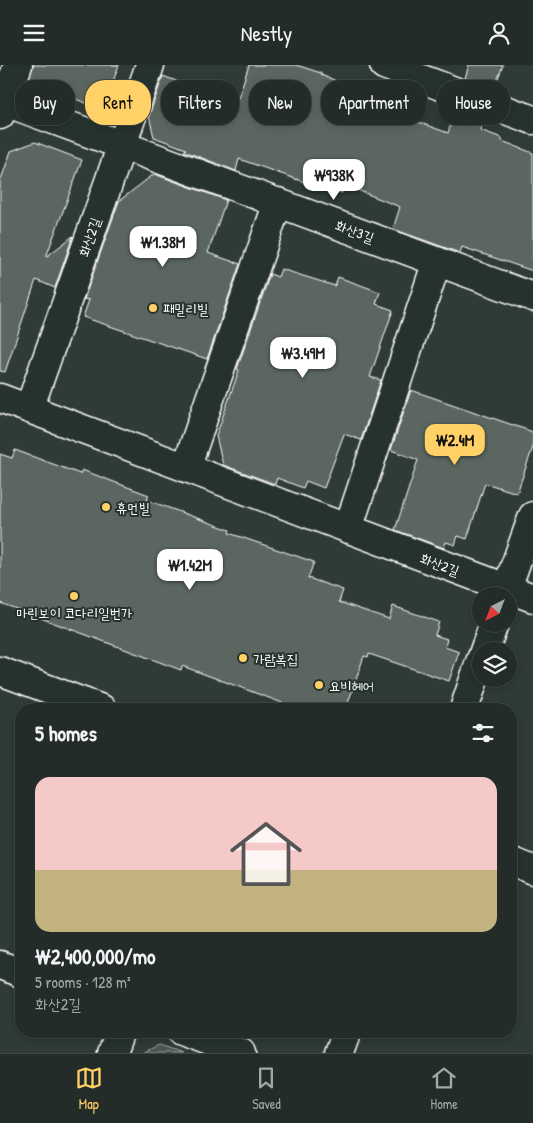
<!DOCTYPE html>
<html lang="en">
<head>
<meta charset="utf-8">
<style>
  body { margin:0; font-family:"Patrick Hand","Poor Story",sans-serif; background:#2b3430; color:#f1f3f6; height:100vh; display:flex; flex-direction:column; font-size:19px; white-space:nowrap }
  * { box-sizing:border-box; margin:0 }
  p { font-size:16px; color:#a3a7a8 }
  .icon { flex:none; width:28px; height:28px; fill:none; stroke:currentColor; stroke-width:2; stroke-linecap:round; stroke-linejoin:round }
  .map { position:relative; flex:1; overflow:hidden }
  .sheet { position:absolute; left:15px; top:638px; width:502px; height:335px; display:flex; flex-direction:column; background:#232c28; border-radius:20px; box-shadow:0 2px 8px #0003,0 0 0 1px #404845 }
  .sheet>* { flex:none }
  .guide { position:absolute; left:15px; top:15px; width:504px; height:45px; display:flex; gap:10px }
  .needle { width:32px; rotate:222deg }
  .buttons { position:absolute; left:472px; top:522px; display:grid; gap:10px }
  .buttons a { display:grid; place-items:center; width:45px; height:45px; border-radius:50%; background:#232c28; box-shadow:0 2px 8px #0003,0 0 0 1px #404845; font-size:25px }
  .price { position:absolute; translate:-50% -42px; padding:0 11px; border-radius:10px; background:#fff; color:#222; font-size:16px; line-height:32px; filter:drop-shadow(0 1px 2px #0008) }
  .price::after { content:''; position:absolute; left:50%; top:30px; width:15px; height:11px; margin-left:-8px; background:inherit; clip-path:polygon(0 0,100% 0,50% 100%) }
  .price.current { background:#ffd166; color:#111 }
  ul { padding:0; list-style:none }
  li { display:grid; align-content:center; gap:10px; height:265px; padding:0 20px }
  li+li { border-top:1px solid #404845 }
  li span { display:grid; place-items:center; height:155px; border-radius:15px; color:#555 }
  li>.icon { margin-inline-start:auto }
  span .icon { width:90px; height:90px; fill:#fffc; stroke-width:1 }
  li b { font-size:21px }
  h2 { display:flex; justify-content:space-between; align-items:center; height:60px; padding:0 20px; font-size:21px }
  .pill { padding:0 18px; border-radius:20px; background:#232c28; box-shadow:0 2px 8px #0003,0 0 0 1px #404845; font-size:18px; line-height:45px }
  .pill.current { background:#ffd166; color:#111 }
  header { display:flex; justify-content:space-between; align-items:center; height:65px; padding:0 20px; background:#232c28; font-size:22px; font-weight:600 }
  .dock { display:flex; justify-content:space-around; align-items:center; height:70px; border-top:1px solid #404845; background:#232c28; font-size:14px; color:#a3a7a8 }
  .dock a { display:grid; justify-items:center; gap:2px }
  .dock .current { color:#ffd166 }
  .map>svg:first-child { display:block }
</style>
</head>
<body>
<header><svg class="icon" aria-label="menu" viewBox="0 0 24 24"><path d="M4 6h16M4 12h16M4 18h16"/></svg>Nestly<svg class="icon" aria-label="person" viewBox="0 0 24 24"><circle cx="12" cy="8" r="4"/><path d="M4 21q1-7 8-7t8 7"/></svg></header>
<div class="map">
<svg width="533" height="988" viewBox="0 0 533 988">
  <rect width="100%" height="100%" fill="#2f3b35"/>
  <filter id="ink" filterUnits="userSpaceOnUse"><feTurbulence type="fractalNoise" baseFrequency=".02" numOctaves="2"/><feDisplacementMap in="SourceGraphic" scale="10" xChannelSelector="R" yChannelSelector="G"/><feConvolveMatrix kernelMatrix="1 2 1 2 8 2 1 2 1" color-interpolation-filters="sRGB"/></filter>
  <g filter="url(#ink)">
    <path fill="#4a544f" stroke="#a4aaa7" d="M159,980L182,988H142Z"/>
    <path fill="#5b6661" stroke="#fff" d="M33,0H119L103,44L28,17Z
      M249,0H296L321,8V10L376,31L372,40L448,68L456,43L484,53L480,65L502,73V76L533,88V206L462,182L460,188L393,164L400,142L345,120L342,128L319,119L318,122L239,94L236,106L184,86L186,84L154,72L149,51L163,11L192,22L194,17L238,33Z
      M469,0H503L494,24L465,13Z
      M35,77L82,95L46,192L73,171L55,223L36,215L5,307L0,306V117L11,86Z
      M154,109L226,135L208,188L240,199L207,294L83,252L89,235L84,234L119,136Z
      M281,204L335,221L338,212L380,227L376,239L393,245L370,312L381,315L361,375L344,369L324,423L306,416L303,423L277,413L275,419L223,400L216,371L239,305L237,304L270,209L278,212Z
      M411,325L533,367V382L517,428L485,418L467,474L458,471L455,480L446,477L444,483L395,465L418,395L391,385Z
      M15,385L80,409L82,405L149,430L147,435L230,465L229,468L314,497L308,513L343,525L339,537L389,554L393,541L439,557L435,570L447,574L445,582L459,587L449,616L369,589L368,592L364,591L346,644H299L182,601L181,605L0,538V389L12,393Z"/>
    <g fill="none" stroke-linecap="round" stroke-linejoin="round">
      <g stroke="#fff" stroke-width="31">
        <path id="street" d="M384,0L533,55
          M5,37L533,232
          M0,50L18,0
          M0,333L533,533
          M29,344L150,0
          M186,403L278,137
          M348,464L437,196
          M504,531L533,451
          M484,586L494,559
          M464,644L481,594
          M0,900L21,908
          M181,966L241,988
          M112,988L120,966
          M339,988L347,966"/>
      </g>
      <g stroke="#fff" stroke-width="31">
        <path id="secondary" d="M0,606L102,644
          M511,796L533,805"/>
      </g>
      <use href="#street" stroke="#26332d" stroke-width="28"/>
      <use href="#secondary" stroke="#26332d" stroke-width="28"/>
    </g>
  </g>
  <g fill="#ffd166" stroke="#26332d" stroke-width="2">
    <circle cx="153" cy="243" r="5"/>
    <circle cx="106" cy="442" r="5"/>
    <circle cx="74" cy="531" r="5"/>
    <circle cx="243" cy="593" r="5"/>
    <circle cx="319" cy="620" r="5"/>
  </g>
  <g text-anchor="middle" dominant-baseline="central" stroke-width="4" stroke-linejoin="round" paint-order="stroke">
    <g font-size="14" fill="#fff" stroke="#26332d">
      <text transform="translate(355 166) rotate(20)">화산3길</text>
      <text transform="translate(89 172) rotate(-71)">화산2길</text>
      <text transform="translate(440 499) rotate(20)">화산2길</text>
    </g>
    <g font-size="14" fill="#fff" stroke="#26332d" text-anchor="start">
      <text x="163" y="243">패밀리빌</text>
      <text x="116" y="442">휴먼빌</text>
      <text x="74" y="547" text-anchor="middle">마린보이 코다리일번가</text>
      <text x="253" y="593">가람복집</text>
      <text x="329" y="620">요비헤어</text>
    </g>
  </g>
</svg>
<div class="buttons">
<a><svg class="needle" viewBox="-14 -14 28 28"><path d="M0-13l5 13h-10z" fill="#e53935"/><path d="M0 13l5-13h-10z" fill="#a3a7a8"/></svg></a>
<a><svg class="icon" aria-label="layers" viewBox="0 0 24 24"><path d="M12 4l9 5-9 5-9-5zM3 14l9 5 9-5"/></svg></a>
</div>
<b class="price" style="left:334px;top:136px">₩938K</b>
<b class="price" style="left:163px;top:203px">₩1.38M</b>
<b class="price" style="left:303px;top:314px">₩3.49M</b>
<b class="price current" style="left:455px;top:401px">₩2.4M</b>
<b class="price" style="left:190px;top:526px">₩1.42M</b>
<div class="guide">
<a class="pill">Buy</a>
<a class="pill current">Rent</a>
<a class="pill">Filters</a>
<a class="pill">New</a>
<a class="pill">Apartment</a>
<a class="pill">House</a>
</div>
<section class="sheet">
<h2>5 homes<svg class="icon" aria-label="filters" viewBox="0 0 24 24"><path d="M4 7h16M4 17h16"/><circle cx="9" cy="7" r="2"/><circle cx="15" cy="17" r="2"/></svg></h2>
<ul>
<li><span style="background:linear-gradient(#f6c9c9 60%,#c2b280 0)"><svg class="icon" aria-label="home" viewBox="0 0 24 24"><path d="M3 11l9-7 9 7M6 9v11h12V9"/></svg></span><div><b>₩2,400,000/mo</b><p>5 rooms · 128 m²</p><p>화산2길</p></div></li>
</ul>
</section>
</div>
<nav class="dock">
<a class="current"><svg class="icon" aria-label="map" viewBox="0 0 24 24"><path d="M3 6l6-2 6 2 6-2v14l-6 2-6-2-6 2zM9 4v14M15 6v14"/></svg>Map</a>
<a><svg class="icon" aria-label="saved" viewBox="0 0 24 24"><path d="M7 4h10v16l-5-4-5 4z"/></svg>Saved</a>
<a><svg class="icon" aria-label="home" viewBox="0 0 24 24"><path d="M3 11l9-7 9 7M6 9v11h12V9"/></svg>Home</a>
</nav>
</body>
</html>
